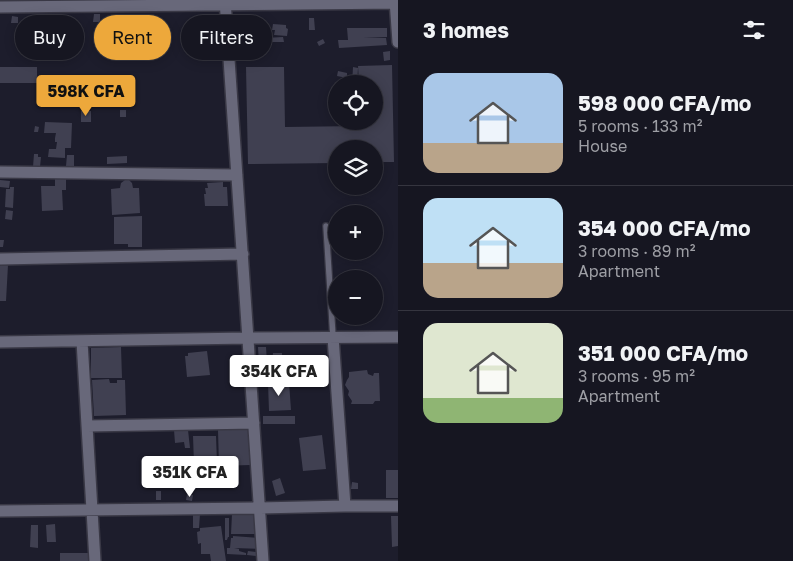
<!DOCTYPE html>
<html lang="en">
<head>
<meta charset="utf-8">
<style>
  body { margin:0; font-family:"Golos Text",sans-serif; background:#23232e; color:#f1f3f6; height:100vh; display:flex; flex-direction:column; font-size:19px; white-space:nowrap }
  * { box-sizing:border-box; margin:0 }
  p { font-size:16px; color:#9e9fa5 }
  .icon { flex:none; width:28px; height:28px; fill:none; stroke:currentColor; stroke-width:2; stroke-linecap:round; stroke-linejoin:round }
  .map { position:relative; flex:1; overflow:hidden }
  .details { display:flex; flex-direction:column; background:#161621; width:395px }
  .details>* { flex:none }
  .guide { position:absolute; left:15px; top:15px; width:308px; height:45px; display:flex; gap:10px }
  .tools { position:absolute; left:328px; top:75px; display:grid; gap:10px }
  .tools a { display:grid; place-items:center; width:55px; height:55px; border-radius:50%; background:#161621; box-shadow:0 2px 12px #0003,0 0 0 1px #35353f; font-size:25px }
  .price { position:absolute; translate:-50% -42px; padding:0 11px; border-radius:5px; background:#fff; color:#222; font-size:16px; line-height:32px; filter:drop-shadow(0 1px 2px #0008) }
  .price::after { content:''; position:absolute; left:50%; top:30px; width:15px; height:11px; margin-left:-8px; background:inherit; clip-path:polygon(0 0,100% 0,50% 100%) }
  .price.selected { background:#eda83b; color:#111 }
  ul { padding:0; list-style:none }
  li { display:flex; align-items:center; gap:15px; height:125px; padding:0 25px }
  li+li { border-top:1px solid #35353f }
  li span { display:grid; place-items:center; flex:none; width:140px; height:100px; border-radius:15px; color:#555 }
  li>.icon { margin-inline-start:auto }
  span .icon { width:60px; height:60px; fill:#fffc; stroke-width:1 }
  li b { font-size:21px }
  h2 { display:flex; justify-content:space-between; align-items:center; height:60px; padding:0 25px; font-size:21px }
  .chip { padding:0 18px; border-radius:22px; background:#161621; box-shadow:0 2px 12px #0003,0 0 0 1px #35353f; font-size:18px; line-height:45px }
  .chip.selected { background:#eda83b; color:#111 }
  main { display:flex; flex:1; min-height:0 }
  .map>svg:first-child { display:block }
</style>
</head>
<body>
<main>
<div class="map">
<svg width="398" height="561" viewBox="0 0 398 561">
  <rect width="100%" height="100%" fill="#1d1d2c"/>
  <path fill="#404051" d="M52,14L60,15L59,21L52,20Z
    M94,14H100V22H93Z
    M65,15H69V21H65Z
    M12,16L18,17V23H11Z
    M309,18H314L315,30H309Z
    M255,23L269,24L268,29L255,28Z
    M240,24H250V29H239Z
    M273,24L286,25V28L288,29L287,36L274,35L275,30H272Z
    M347,28H387V37L363,38H386L387,45L339,48L338,40H348Z
    M260,29L270,30V36L260,35Z
    M16,30H21L20,38H15Z
    M283,37L284,42H272V45H264V38Z
    M323,39L325,43L319,46L317,42Z
    M21,47H25V53H21Z
    M390,51V60L384,61L383,52Z
    M242,52L254,53L253,60L241,59Z
    M392,65L394,162H374V149H336V163L248,164L246,67H284L285,127L359,126V121H374V84H359L358,66Z
    M0,67H37V83H0Z
    M353,67L358,68L357,84H352Z
    M338,71L347,73V78L337,76Z
    M120,110H126V117H120Z
    M81,111H91V122H81Z
    M45,122L72,123L71,148H65V158L48,157L49,149H56L57,142H55V138L56,133H44Z
    M35,126L39,127L38,132H34Z
    M34,154H38V157H41L40,167H38V168L33,167Z
    M67,155H74V166H66Z
    M127,156V163L107,164V157Z
    M55,179H66V190H62L63,210L42,211L41,186H55Z
    M0,180L10,181L9,188L0,187Z
    M125,180H129L132,183L133,188H139L140,213L112,215L111,189L120,188L121,183Z
    M223,182V187H227L228,206H205L204,194H206L205,188H208L207,183Z
    M10,187H14L13,208L5,207L6,189H10Z
    M6,210L13,211L12,220L5,219Z
    M142,216V247H128V244H114V217Z
    M0,240H4L3,247H0Z
    M0,265H8L6,301H0Z
    M121,347L122,378H91V348Z
    M258,347H266L267,362H262V364H259Z
    M207,351L210,375L187,377L185,356H188V353Z
    M273,353H282V361H272Z
    M245,365L246,375H240L239,366Z
    M367,370L368,374L373,376L374,373H379L380,401H375L373,404H351L352,401L348,395L349,391L345,385L347,380L349,377V372Z
    M261,374H267V387H261Z
    M109,379L110,383H117V380H125L126,415L94,416L92,380Z
    M289,382L291,410L269,411L268,383Z
    M263,416H295V424H263Z
    M249,429L250,465L219,466L218,430Z
    M174,430H188L190,448H185L184,442L175,443Z
    M322,435L326,469L303,471L299,438Z
    M193,436H216L217,463L194,464Z
    M386,470H398V498H386Z
    M280,478L285,493L276,496L272,481Z
    M352,482L358,483V489H351Z
    M156,491H161V500H156Z
    M187,494L193,495L192,501L186,500Z
    M193,514H200L199,528H193Z
    M232,514L255,515V534H231Z
    M391,516H398V546L392,547Z
    M225,518H229V537H228L227,540H225Z
    M55,524L56,542H47L46,525Z
    M31,525H38V548L30,547Z
    M221,526L226,561H211L210,554H201V543L198,544L197,532L200,531V528Z
    M233,536L258,538L260,549L234,548L239,549V551L246,553V555L227,554V548H230L231,538H233Z
    M248,551L257,552L256,556L247,555Z
    M60,553H90V561H60Z"/>
  <g fill="none" stroke-linecap="round" stroke-linejoin="round">
    <g stroke="#393845" stroke-width="8">
      <path id="service" d="M326,226L333,337"/>
    </g>
    <g stroke="#393845" stroke-width="14">
      <path id="minor" d="M225,0L263,561
        M395,0L398,42
        M0,7L398,3
        M0,172L237,175
        M0,259L243,254
        M333,337L345,506
        M82,341L95,561
        M0,342L248,338L398,337
        M87,426L254,423
        M0,511L260,508L345,506H398"/>
    </g>
    <use href="#service" stroke="#68687a" stroke-width="5.5"/>
    <use href="#minor" stroke="#68687a" stroke-width="11"/>
  </g>
</svg>
<div class="tools">
<a><svg class="icon" aria-label="locate" viewBox="0 0 24 24"><circle cx="12" cy="12" r="6"/><path d="M12 2v4M12 18v4M2 12h4M18 12h4"/></svg></a>
<a><svg class="icon" aria-label="layers" viewBox="0 0 24 24"><path d="M12 4l9 5-9 5-9-5zM3 14l9 5 9-5"/></svg></a>
<a>+</a>
<a>−</a>
</div>
<b class="price selected" style="left:86px;top:117px">598K CFA</b>
<b class="price" style="left:279px;top:397px">354K CFA</b>
<b class="price" style="left:190px;top:498px">351K CFA</b>
<div class="guide">
<a class="chip">Buy</a>
<a class="chip selected">Rent</a>
<a class="chip">Filters</a>
</div>
</div>
<section class="details">
<h2>3 homes<svg class="icon" aria-label="filters" viewBox="0 0 24 24"><path d="M4 7h16M4 17h16"/><circle cx="9" cy="7" r="2"/><circle cx="15" cy="17" r="2"/></svg></h2>
<ul>
<li><span style="background:linear-gradient(#a9c7e8 70%,#b9a48a 0)"><svg class="icon" aria-label="home" viewBox="0 0 24 24"><path d="M3 11l9-7 9 7M6 9v11h12V9"/></svg></span><div><b>598 000 CFA/mo</b><p>5 rooms · 133 m²</p><p>House</p></div></li>
<li><span style="background:linear-gradient(#bfe0f5 65%,#b9a48a 0)"><svg class="icon" aria-label="home" viewBox="0 0 24 24"><path d="M3 11l9-7 9 7M6 9v11h12V9"/></svg></span><div><b>354 000 CFA/mo</b><p>3 rooms · 89 m²</p><p>Apartment</p></div></li>
<li><span style="background:linear-gradient(#dfe7d0 75%,#8fb573 0)"><svg class="icon" aria-label="home" viewBox="0 0 24 24"><path d="M3 11l9-7 9 7M6 9v11h12V9"/></svg></span><div><b>351 000 CFA/mo</b><p>3 rooms · 95 m²</p><p>Apartment</p></div></li>
</ul>
</section>
</main>
</body>
</html>
